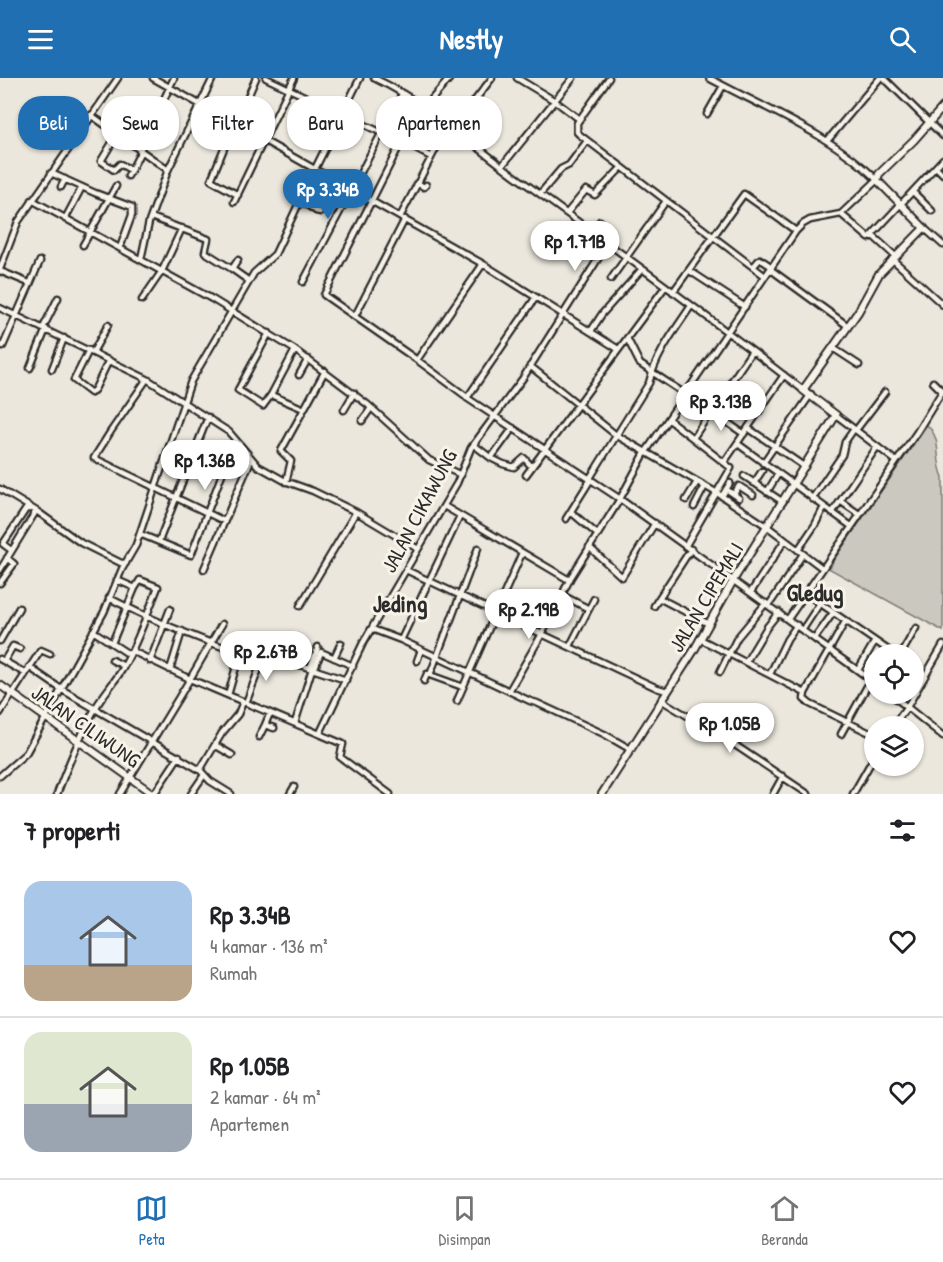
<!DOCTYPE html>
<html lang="id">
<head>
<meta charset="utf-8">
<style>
  body { margin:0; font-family:"Patrick Hand",sans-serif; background:#f2f2f2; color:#202124; height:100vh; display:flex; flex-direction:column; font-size:22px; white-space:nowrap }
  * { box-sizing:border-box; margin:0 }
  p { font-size:20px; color:#757577 }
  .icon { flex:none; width:33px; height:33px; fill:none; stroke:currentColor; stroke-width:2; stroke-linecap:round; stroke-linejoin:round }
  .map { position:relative; height:716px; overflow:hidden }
  .panel { display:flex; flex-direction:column; background:#fff; flex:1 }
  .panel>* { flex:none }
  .banner { position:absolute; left:18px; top:18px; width:600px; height:54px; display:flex; gap:12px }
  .controls { position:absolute; left:864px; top:566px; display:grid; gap:12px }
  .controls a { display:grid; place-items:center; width:60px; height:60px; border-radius:50%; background:#fff; box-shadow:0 2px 4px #0004; font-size:30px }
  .price { position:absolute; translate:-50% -51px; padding:0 14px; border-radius:21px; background:#fff; color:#222; font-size:20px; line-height:39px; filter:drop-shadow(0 2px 3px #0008) }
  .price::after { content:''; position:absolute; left:50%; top:36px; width:18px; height:14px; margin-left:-9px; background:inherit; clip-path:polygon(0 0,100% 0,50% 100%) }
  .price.current { background:#1f6fb2; color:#fff }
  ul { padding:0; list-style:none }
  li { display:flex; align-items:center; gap:18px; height:150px; padding:0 24px }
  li+li { border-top:2px solid #e0e0e0 }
  li span { display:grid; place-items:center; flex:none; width:168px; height:120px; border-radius:18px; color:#555 }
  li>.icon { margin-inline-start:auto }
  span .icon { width:72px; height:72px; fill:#fffc; stroke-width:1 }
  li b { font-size:26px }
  h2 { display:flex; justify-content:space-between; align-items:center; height:72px; padding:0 24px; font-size:26px }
  .pill { padding:0 21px; border-radius:24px; background:#fff; box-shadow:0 2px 4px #0004; font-size:21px; line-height:54px }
  .pill.current { background:#1f6fb2; color:#fff }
  header { display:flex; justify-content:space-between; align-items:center; height:78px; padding:0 24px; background:#1f6fb2; color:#fff; font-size:27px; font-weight:700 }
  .menu { display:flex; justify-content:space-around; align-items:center; height:84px; border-top:2px solid #e0e0e0; background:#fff; font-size:16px; color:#757577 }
  .menu a { display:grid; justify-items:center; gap:3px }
  .menu .current { color:#1f6fb2 }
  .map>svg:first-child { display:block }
</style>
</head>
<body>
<header><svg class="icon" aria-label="menu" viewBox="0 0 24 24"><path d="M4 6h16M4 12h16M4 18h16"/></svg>Nestly<svg class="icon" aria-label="search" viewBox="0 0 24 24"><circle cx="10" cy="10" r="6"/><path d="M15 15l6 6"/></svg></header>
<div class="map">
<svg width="943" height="716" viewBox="0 0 943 716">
  <rect width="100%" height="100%" fill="#ebe7dd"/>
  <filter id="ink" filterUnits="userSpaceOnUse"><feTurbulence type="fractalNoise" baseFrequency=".0167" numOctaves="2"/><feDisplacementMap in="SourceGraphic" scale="12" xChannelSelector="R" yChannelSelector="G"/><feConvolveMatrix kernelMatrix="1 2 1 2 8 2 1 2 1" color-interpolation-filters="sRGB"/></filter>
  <g filter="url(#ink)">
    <path fill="#cbc8bf" stroke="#7b7a75" stroke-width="1.5" d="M927,347C943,362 934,380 943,399V553L830,491L833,483Z"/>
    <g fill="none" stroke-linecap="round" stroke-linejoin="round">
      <g stroke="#2b2b2b" stroke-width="9">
        <path id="minor" d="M153,0L483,186L618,271
          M266,0L380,54
          M374,0C427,25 469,64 515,98C612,168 709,239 803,312
          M517,0L555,23L579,41
          M609,0L577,45V54L580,57L765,198
          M884,0L943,58
          M420,27L324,217L417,282L467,319
          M425,29L450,0
          M707,36L723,8
          M91,37L168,92
          M234,46L211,102L238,117
          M236,46L256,0
          M118,55L101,83L114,92L120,86L131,92
          M313,56L328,64
          M827,63L880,0
          M416,71L431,79
          M140,72L174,0
          M502,88L573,0
          M936,89L943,96
          M51,95L95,115L132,129V137L120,170
          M128,98L141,73
          M417,105L424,109L426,107
          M61,109L65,101
          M913,114L932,133
          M540,116L561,91L569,87L587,63
          M32,122L212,221L295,272L367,326L429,382L461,397
          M300,122L316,133L321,134L337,103
          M234,124L294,0
          M567,135L586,112L595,117L622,89
          M841,136L869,160L943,81
          M151,139L208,161L205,174L232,191
          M400,139L442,59L459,43L492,0
          M65,141L82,109
          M924,150L943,167
          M592,153L600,143
          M872,157L895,178
          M83,167L116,108
          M141,181L149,144L168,92L213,0
          M892,181L943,227
          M238,182L232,191L249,203
          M753,189L760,181L772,189
          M0,191L18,144L118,0
          M770,191L848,248
          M0,193L29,205
          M690,193L745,229
          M611,201L666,123
          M303,204L402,16
          M673,214L744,116L796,153
          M536,219L467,320L620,421L874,604
          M142,222L162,193L182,150
          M0,230L147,301L229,354L258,388L285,403L313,413L356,434L418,471
          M355,238L405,141
          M43,250L58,220
          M591,253L602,236L642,191
          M269,255L238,312L263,328L271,317
          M627,260L640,286L685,316
          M3,268L40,183
          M833,270L859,287
          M89,272L74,302L91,315L95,311L109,282
          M295,272L271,317L304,331
          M93,274L108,247
          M417,282L483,186
          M530,288L616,357L717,415L768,449L822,490
          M30,290L46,251
          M52,291L64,260
          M299,297L308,281
          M147,301L111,353L94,380L224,443
          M933,304L942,313
          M683,319L709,335
          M344,332L354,315
          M711,333L744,356
          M836,337L896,383
          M668,341L731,390L686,467
          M362,343L371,330
          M748,350L805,389
          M856,352L885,314
          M693,360L752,273
          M738,366L851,448
          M474,367L491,380L503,386L514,389L524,380L532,389
          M491,380L513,350
          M725,383L784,297
          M763,385L811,316
          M526,397L665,209
          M744,398L783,424
          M590,400L649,305C656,276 675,252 691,228
          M286,404L291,383L281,373L325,293
          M754,405L762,393
          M0,411L38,434L81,465L121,485H126
          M726,411L739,420
          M767,414L778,396
          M734,416L739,408L753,417
          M722,418L730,405
          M812,421L842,377L845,364L854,351
          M686,422L697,404
          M840,423L859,436
          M444,428L569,502
          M694,429L705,408
          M571,434L597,456
          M832,435L877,369
          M566,441L591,401
          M140,456L191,477L235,362
          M159,463L208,339
          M589,469L622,499L655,445
          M11,472L3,466L26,431H30
          M798,472L815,447L824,429
          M204,491L251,382
          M0,492L36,433
          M406,492L657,610L667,613
          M0,505L14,486L7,480
          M751,514L785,462
          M805,515L894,576
          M562,517L589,531
          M109,520C151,542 195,560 240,575L242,571L245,569L346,602
          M659,520L709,546
          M769,527L803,476
          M300,528L356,434
          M654,528L691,471
          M788,541L917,354L943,312
          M845,544L805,615L804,621L810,626L874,657
          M372,551L401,562L530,623L537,625L604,656L630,671
          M803,551L820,525
          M93,553L130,577
          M815,560L833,535
          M700,561L805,615
          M401,562L460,438
          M0,563L19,530
          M112,565L135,510L117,502
          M943,567L907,629L943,658
          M570,568L594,521
          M132,573L190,601L222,546
          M901,576L916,550
          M334,580L341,565
          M0,581L25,595
          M112,582L124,588
          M4,583L13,568L20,571
          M150,583L170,531
          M417,583L421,572
          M746,584L767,549L779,534
          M29,589L61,611L200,692
          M310,590L318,569
          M170,592L182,553
          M314,592L321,574L353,588
          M858,592L875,563
          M720,594L737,560L766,525
          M770,596L787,561L797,547
          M430,597L478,470
          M424,603L427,596L463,609
          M509,613L542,556L571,499L620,421L645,375L796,153L803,146L810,142L841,136L877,102C834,58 764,30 709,0
          M889,615L907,629L893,648
          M228,617L240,575
          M661,622L729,663L808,716
          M457,623L522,475
          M246,625L265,575
          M0,635L41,572L50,576
          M270,635L265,647L274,650
          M295,645L312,591
          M320,655L363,565L457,405L471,370L523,300L608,165
          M841,656L871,601
          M259,659L265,647
          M215,667L232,677
          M0,698L26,675L104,534L122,491L136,467L191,303L254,195L275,176L315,91L360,0
          M57,716C68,687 79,659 95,631C103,616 115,604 123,590C138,564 147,536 158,509L140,502L135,510
          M120,716L190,601L343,666L340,679L390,716
          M154,716L179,678
          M191,716L204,697
          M231,716L210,703L200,692L222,655L238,636L243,624
          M290,716L294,709
          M773,716L783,698
          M853,716L874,679"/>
      </g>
      <g stroke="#2b2b2b" stroke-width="10">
        <path id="major" d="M0,607L153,716
          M602,716L693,574L734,501L836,337L803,312L858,234L879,196L924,150L877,102L879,96L914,62L943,29"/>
      </g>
      <use href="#minor" stroke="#f7f3e8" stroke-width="4.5"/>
      <use href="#major" stroke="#f7f3e8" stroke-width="6"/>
    </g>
  </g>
  <g text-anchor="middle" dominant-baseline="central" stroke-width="6" stroke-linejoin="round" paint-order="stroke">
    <g font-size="21" fill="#2b2b2b" stroke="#f7f3e8">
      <text transform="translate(419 433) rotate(-62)">JALAN CIKAWUNG</text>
      <text transform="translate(706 519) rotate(-59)">JALAN CIPEMALI</text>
      <text transform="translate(86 648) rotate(35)">JALAN CILIWUNG</text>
    </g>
    <g font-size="24" font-weight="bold" fill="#2b2b2b" stroke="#f7f3e8">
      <text x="815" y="514">Gledug</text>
      <text x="400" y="525">Jeding</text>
    </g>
  </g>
</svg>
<div class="controls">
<a><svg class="icon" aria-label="locate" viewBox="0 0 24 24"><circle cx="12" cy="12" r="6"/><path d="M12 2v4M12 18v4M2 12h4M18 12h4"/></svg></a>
<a><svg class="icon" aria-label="layers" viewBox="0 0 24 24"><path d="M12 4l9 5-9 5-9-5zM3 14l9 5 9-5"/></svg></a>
</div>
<b class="price current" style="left:328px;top:142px">Rp 3.34B</b>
<b class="price" style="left:575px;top:194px">Rp 1.71B</b>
<b class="price" style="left:721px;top:354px">Rp 3.13B</b>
<b class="price" style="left:205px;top:413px">Rp 1.36B</b>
<b class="price" style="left:529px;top:562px">Rp 2.19B</b>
<b class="price" style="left:266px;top:604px">Rp 2.67B</b>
<b class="price" style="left:730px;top:676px">Rp 1.05B</b>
<div class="banner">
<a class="pill current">Beli</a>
<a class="pill">Sewa</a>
<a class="pill">Filter</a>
<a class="pill">Baru</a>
<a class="pill">Apartemen</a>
</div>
</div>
<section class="panel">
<h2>7 properti<svg class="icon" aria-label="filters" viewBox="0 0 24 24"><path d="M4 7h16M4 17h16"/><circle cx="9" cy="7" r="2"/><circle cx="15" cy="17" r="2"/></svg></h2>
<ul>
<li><span style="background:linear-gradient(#a9c7e8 70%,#b9a48a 0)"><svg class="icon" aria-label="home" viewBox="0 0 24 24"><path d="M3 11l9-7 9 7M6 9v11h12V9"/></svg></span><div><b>Rp 3.34B</b><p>4 kamar · 136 m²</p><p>Rumah</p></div><svg class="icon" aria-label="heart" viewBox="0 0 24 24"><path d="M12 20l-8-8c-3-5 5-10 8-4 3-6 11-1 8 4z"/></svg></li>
<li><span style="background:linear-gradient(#dfe7d0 60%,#9aa5b1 0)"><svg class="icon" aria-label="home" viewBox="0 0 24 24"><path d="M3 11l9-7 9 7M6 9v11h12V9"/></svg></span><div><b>Rp 1.05B</b><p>2 kamar · 64 m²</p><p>Apartemen</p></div><svg class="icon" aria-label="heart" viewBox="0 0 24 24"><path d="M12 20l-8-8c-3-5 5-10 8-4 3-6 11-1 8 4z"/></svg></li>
</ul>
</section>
<nav class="menu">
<a class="current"><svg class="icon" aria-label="map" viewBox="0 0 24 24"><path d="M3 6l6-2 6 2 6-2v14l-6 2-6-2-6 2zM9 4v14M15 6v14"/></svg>Peta</a>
<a><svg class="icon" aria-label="saved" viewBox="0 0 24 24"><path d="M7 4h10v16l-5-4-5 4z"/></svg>Disimpan</a>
<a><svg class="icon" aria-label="home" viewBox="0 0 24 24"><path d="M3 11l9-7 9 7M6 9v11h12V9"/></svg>Beranda</a>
</nav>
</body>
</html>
